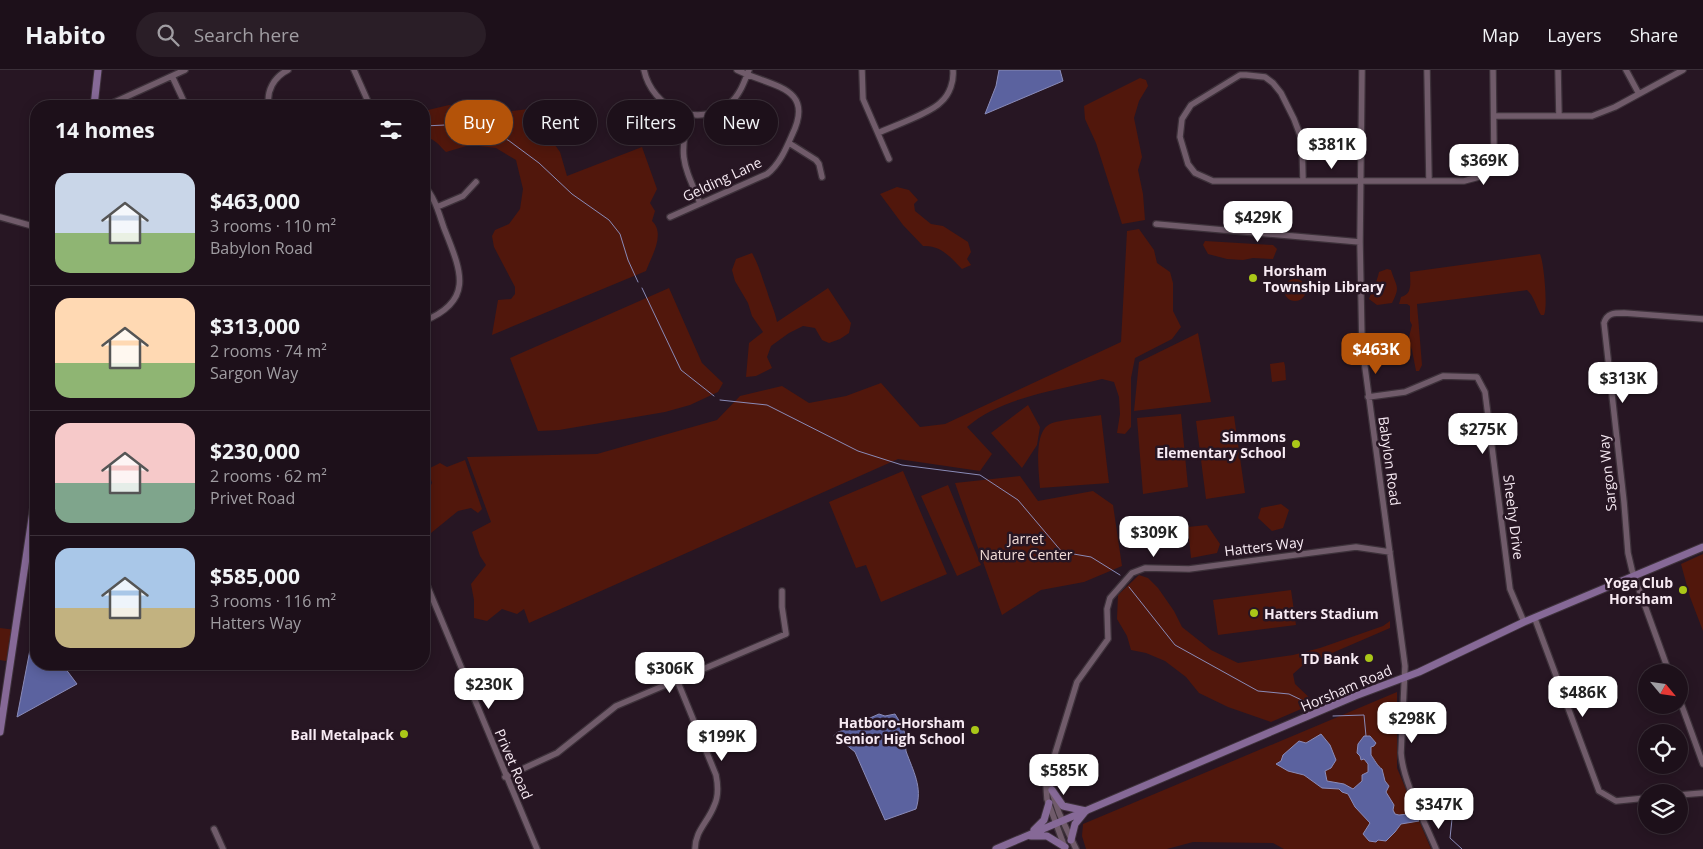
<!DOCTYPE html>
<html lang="en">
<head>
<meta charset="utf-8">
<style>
  body { margin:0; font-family:"Open Sans",sans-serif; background:#2a1e27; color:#f1f3f6; height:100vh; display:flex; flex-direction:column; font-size:19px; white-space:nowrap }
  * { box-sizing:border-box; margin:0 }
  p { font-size:16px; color:#a09da2 }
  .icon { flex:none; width:28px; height:28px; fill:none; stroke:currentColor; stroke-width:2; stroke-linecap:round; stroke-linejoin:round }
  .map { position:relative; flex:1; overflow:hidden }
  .sheet { position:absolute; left:30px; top:30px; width:400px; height:570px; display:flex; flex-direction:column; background:#1d101a; border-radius:20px; box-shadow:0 2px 12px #0003,0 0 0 1px #3b3039 }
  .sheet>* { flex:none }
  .top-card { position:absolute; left:445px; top:30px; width:475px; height:45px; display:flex; gap:10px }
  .needle { width:32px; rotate:119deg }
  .controls { position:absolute; left:1638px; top:594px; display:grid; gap:10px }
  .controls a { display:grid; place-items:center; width:50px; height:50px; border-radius:50%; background:#1d101a; box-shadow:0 2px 12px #0003,0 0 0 1px #3b3039; font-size:25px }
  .price { position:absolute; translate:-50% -42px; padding:0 11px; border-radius:10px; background:#fff; color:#222; font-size:16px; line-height:32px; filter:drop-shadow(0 1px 2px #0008) }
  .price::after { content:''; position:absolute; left:50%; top:30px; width:15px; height:11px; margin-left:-8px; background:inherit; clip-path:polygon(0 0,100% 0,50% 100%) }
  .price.selected { background:#b45309; color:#fff }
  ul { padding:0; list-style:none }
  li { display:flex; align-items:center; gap:15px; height:125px; padding:0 25px }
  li+li { border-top:1px solid #3b3039 }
  li span { display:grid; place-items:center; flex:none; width:140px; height:100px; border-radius:15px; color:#555 }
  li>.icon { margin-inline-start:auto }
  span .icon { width:60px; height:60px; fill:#fffc; stroke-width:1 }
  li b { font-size:21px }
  h2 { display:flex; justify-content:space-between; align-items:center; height:60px; padding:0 25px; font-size:21px }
  .pill { padding:0 18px; border-radius:22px; background:#1d101a; box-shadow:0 2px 12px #0003,0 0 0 1px #3b3039; font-size:18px; line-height:45px }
  .pill.selected { background:#b45309; color:#fff }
  header { display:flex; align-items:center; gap:30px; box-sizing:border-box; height:70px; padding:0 25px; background:#1d101a; border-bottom:1px solid #3b3039 }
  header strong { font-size:24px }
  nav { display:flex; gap:28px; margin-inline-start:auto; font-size:18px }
  .search { width:350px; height:45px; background:#2a1e27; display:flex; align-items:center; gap:12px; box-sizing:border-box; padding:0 18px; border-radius:28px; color:#a09da2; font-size:19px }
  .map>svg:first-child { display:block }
</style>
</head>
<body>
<header>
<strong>Habito</strong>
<div class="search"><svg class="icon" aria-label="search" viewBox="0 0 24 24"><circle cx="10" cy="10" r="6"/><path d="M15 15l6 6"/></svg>Search here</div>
<nav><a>Map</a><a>Layers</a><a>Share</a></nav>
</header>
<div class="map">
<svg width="1703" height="779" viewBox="0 0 1703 779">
  <rect width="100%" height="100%" fill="#271623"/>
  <path fill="#51170c" d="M1140,8L1146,10L1148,16L1139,31L1134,48L1142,87L1138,100L1143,124L1145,150L1122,154L1096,73L1085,49L1084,36Z
    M449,35L466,37L476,49L499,60L512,41L529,39L560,82L567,106L642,77L657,119L650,133L655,141L652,151C666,164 651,187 646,201L492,265L498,230L511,229L515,224V217L494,177L492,166L495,160L509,154L520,139L523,119L516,90L496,78L470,75L446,82C440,76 433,67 424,67V41Z
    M897,117L909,120L918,130L914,134L915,141L931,154L943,156L968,172L971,182L967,189L971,195L962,199C950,187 941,175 923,176L903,155L880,124Z
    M1139,159L1154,180L1157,193L1170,202L1173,213V241L1181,257L1172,269L1135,288L1131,308V357L1125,364L1117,363L1120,344L1119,327L1114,312L1102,309C1059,320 1001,327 967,357L992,384L980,401L898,389L529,553L524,539L517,544L502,539L487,551L474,548V530L471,514L486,495L480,486L472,462L491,452L467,387L597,384L717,350L740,326L782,316L809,333L846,326L881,313L920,357L945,354L1121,272L1127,161Z
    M1205,171L1273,175L1277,179L1273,189L1253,188L1243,190L1227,189L1208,184L1203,175Z
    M752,183C759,195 762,208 767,221C770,232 775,241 777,252L828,218L851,253L849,263L840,269L829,273L822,270L815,258L803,256L789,263L771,276L767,287L772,298L756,306L746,307L749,273L763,262L752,246L748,233L735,211L732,200L736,189Z
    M1540,184C1544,193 1548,237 1544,245H1541C1536,237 1534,226 1527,220L1417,234L1422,295L1419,301H1416L1412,280L1408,271L1412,255L1410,251V236L1407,234H1399L1401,227C1413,224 1410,212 1410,202Z
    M1387,199L1391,200C1396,217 1401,215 1392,233L1377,235L1369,229C1372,220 1377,212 1379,202Z
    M1284 220a11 11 0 1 1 22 0a11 11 0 1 1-22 0Z
    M669,218L702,293L723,313L718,322L690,335L665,342L559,360L538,361L510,288Z
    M1198,263L1211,332L1134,341L1139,292Z
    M1284,292L1285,296L1286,310L1272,312L1270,294Z
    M1028,335L1040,357L1037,375L1022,398L991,363Z
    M1181,344L1188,417L1143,424L1137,348Z
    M1101,345L1109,413L1040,418C1039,403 1033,362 1050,354C1058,350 1090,347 1101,345Z
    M1234,346L1245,423L1206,429L1196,351Z
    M465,390L482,439L478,443L471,438L458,441L431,463L424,470V429L432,413L428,399L440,393L447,397Z
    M903,401L947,504L881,532L866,495L856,498L829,432Z
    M1020,406L1038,431L1093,421L1113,435L1122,496L1084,512L1041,520L1002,545L955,413Z
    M948,415L981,495L957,506L921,426Z
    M1281,434L1289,440L1283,458L1272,461L1258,448L1261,438Z
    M1207,455L1220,474L1217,483L1191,488L1188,457Z
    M1703,484V561L1690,527L1681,494Z
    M1139,505L1148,508L1158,518L1174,541L1182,557L1211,580L1238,593L1293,585L1320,578L1383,556L1390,551V558L1302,596L1293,604L1295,614L1315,633L1271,652L1228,637L1199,623L1186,607L1165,591L1146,583L1131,580L1127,566L1117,549L1118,525Z
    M1291,520L1296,555L1218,565L1213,530Z
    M0,558L16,560L11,592L0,590Z
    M1397,622V698L1431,779H1284L1273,773L1193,772L1167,779H1086L1082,766L1083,754Z"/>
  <path fill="#5b629f" stroke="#8a8bb8" d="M999,0H1060L1063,11L985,44L996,16Z
    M34,559L36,561V594H62L77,614L17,647Z
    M879,644L885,646L895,644C900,652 905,660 906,669C907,674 905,677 906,681C913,701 923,717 916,739L885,750L855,682L844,673L838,671L834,666L836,663Z
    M1321,664L1330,675L1336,690L1331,698L1325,701L1327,711L1344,714L1353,719L1362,711V705L1368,702V694L1364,689L1361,690L1360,686L1357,683L1358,674L1364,666H1370L1376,673L1374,676L1371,677V685C1374,689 1378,697 1382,699L1385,711L1389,716L1386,722L1394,735L1393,740L1395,744L1399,745L1417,743L1419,751L1401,754L1395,762L1386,771L1378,770L1376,772L1369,771L1363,764L1370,753L1355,737L1348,724L1342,722L1339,719L1322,718L1304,705L1288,701L1276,694L1281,691L1283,685L1299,671L1306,673Z"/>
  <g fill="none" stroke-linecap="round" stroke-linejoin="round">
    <path stroke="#8a8bb8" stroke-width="1" d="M424,56L445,55L461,60L481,62L508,70L539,93L572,124L609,150L620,164L628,190L638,212
      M642,218L681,300L714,326
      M720,330L767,335L858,381L902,395L980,405L1018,430L1062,482L1091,487L1120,505
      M1129,517L1175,575L1258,621L1289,624L1312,635
      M1333,646L1364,645L1366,666
      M1424,744L1439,741L1452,749L1450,768L1462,779"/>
    <g stroke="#3d313a" stroke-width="8">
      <path id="minor" d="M354,0L370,36
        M644,0C652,38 698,60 730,33C740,25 744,12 749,0
        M862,0L863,29L889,89
        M1362,0L1360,172L1362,275L1405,596L1401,683C1403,712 1425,752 1436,779
        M1427,0L1429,110
        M1558,0L1559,46
        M1626,0L1639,24
        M172,6L186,36
        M106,36L185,0
        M269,36C266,21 274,7 288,0
        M689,45C678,88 684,95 700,133
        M1494,46H1592L1615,37L1683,0
        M878,63C893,56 931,43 941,32C950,24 954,11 953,0
        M789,73L816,90L819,94L822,107
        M1303,110L1302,70L1294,49L1281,23L1273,13L1265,7L1246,5H1240L1191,35L1182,49L1180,67L1188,94L1195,103L1213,111H1464L1479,107L1490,95L1494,82L1493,0
        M424,116C435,127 439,144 444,158C460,199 476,230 424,251
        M437,137L463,126L476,112
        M0,147L36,157
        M670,147L767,104C779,95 786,79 792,65C816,16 771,17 737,0
        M1156,154L1360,172
        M1368,327L1405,322L1443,306L1477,307L1485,322L1510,519L1524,552
        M424,508L537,779
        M1535,549L1599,721L1616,731L1646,728
        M1669,602L1632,500L1628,483L1624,432L1604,253C1607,243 1614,243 1624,243L1703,249
        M677,610L716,705C718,715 719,726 714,736C708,752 695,761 695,779
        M1679,628L1703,694
        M505,707L557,683L616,636L786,564L782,537V521
        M1048,710L1059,743L1076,779
        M1679,725L1703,723
        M214,759L223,779
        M1065,778L1047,729L1046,714L1050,700L1077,612L1108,569L1107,539L1110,528L1132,503L1145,498L1189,499L1356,477L1390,482"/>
    </g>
    <g stroke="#3d313a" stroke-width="9">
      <path id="major" d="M94,36L98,0
        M0,662L36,421
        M1052,720L1063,736L1086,741
        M1034,760L1044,750L1049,733
        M1031,766H1047L1065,777
        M1071,770L1075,754L1084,743
        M996,779L1355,626L1419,602L1524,552L1703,477"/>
    </g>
    <use href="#minor" stroke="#705b6a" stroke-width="5.5"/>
    <use href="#major" stroke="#866997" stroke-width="7"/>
  </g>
  <g fill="#aac718" stroke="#271623" stroke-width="2">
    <circle cx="1253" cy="208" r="5"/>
    <circle cx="1296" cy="374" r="5"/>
    <circle cx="1683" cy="520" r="5"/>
    <circle cx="1254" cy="543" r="5"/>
    <circle cx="1369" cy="588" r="5"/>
    <circle cx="975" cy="660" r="5"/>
    <circle cx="404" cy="664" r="5"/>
  </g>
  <g text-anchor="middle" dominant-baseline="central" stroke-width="5" stroke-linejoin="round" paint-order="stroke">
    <g font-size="14" fill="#f7eaf3" stroke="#271623">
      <text transform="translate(722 109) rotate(-25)">Gelding Lane</text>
      <text transform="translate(1390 391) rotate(82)">Babylon Road</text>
      <text transform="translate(1607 403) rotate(-96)">Sargon Way</text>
      <text transform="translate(1514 447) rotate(83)">Sheehy Drive</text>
      <text transform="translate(1264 476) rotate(-7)">Hatters Way</text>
      <text transform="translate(1346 618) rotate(-23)">Horsham Road</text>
      <text transform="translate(514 694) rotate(67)">Privet Road</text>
    </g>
    <g font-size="14" font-weight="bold" fill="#f7eaf3" stroke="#271623" text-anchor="end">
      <text x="1263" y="200" text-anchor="start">Horsham<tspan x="1263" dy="16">Township Library</tspan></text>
      <text x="1286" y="366">Simmons<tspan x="1286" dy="16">Elementary School</tspan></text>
      <text x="1673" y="512">Yoga Club<tspan x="1673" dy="16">Horsham</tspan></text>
      <text x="1264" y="543" text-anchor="start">Hatters Stadium</text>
      <text x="1359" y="588">TD Bank</text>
      <text x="965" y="652">Hatboro-Horsham<tspan x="965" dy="16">Senior High School</tspan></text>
      <text x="394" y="664">Ball Metalpack</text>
    </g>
    <g font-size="14" fill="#f2dcd7" stroke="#271623">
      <text x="1026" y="468">Jarret<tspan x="1026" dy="16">Nature Center</tspan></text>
    </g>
  </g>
</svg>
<div class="controls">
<a><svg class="needle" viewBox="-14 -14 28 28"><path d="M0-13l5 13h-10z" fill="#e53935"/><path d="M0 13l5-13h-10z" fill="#a09da2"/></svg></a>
<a><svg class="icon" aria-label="locate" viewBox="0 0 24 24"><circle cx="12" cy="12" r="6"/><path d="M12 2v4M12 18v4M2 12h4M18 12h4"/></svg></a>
<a><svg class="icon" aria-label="layers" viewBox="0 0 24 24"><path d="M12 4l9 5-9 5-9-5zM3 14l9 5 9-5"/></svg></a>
</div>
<b class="price" style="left:1332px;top:100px">$381K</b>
<b class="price" style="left:1484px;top:116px">$369K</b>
<b class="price" style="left:1258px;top:173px">$429K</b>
<b class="price selected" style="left:1376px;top:305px">$463K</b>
<b class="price" style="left:1623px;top:334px">$313K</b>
<b class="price" style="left:1483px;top:385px">$275K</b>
<b class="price" style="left:1154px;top:488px">$309K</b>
<b class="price" style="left:670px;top:624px">$306K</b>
<b class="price" style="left:489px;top:640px">$230K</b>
<b class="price" style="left:1583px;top:648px">$486K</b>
<b class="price" style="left:1412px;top:674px">$298K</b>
<b class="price" style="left:722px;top:692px">$199K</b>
<b class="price" style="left:1064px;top:726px">$585K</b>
<b class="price" style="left:1439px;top:760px">$347K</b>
<div class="top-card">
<a class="pill selected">Buy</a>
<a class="pill">Rent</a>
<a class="pill">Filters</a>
<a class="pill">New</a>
</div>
<section class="sheet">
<h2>14 homes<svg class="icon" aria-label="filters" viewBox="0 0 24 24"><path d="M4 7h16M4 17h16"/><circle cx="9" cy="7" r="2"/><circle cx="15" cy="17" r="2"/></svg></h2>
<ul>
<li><span style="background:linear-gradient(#c9d6e8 60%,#8fb573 0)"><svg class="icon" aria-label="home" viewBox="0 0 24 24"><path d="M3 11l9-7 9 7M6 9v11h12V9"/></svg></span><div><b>$463,000</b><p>3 rooms · 110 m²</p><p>Babylon Road</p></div></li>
<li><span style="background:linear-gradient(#ffd9b3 65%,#8fb573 0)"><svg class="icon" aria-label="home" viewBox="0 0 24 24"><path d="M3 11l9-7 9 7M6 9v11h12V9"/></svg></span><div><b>$313,000</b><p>2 rooms · 74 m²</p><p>Sargon Way</p></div></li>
<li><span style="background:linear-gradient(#f6c9c9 60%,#7fa58c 0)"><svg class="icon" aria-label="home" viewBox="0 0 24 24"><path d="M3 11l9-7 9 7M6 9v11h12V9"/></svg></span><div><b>$230,000</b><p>2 rooms · 62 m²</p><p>Privet Road</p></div></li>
<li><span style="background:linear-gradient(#a9c7e8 60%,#c2b280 0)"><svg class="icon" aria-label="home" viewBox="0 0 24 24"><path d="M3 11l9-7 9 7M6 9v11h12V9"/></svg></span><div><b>$585,000</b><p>3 rooms · 116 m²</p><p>Hatters Way</p></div></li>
</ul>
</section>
</div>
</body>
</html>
